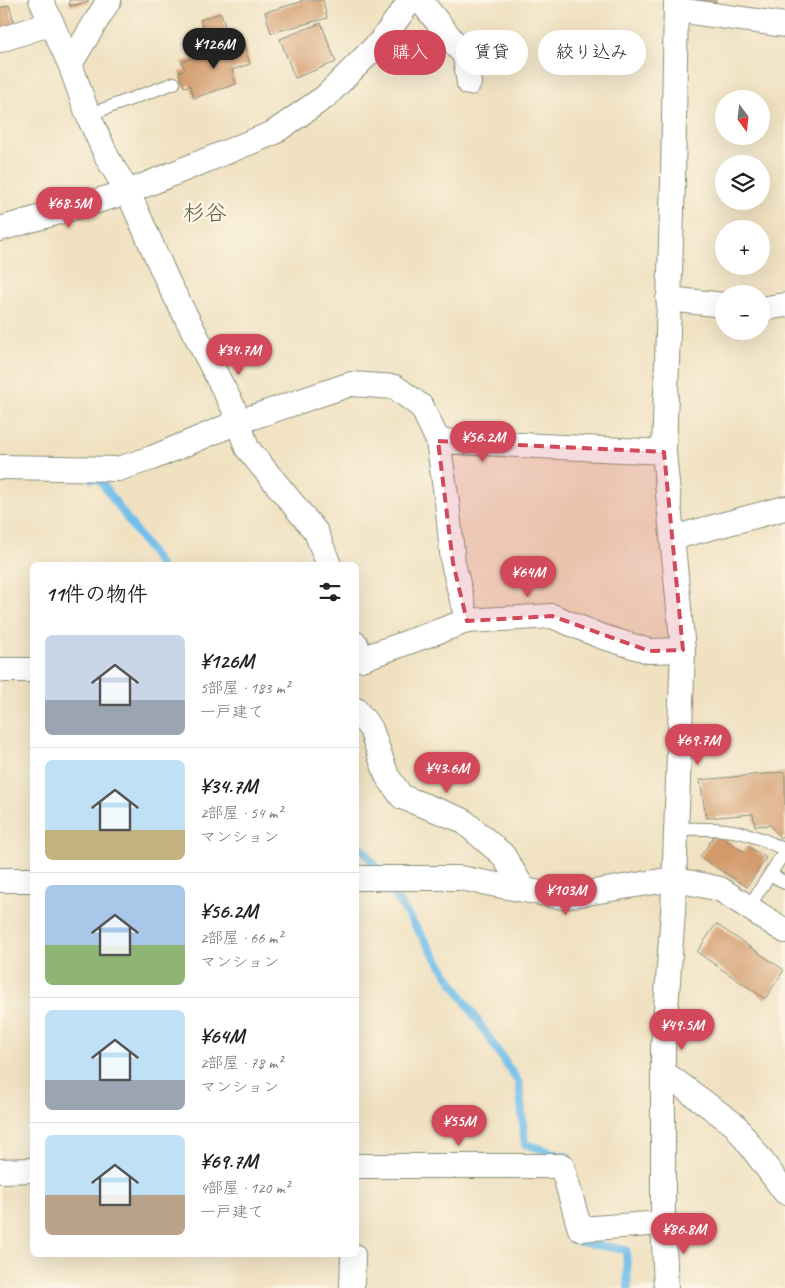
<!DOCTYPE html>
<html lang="ja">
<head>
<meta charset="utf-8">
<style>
  body { margin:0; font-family:Caveat,"Klee One",sans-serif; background:#f6f6f6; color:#222; height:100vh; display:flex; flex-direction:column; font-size:19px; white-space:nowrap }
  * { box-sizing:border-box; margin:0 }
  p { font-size:16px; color:#767676 }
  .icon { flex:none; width:28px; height:28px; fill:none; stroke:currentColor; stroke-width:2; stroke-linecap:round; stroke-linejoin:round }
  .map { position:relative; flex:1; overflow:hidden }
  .details { position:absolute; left:30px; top:562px; width:329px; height:695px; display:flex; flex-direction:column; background:#fff; border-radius:8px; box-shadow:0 5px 20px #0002 }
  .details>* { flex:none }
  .hud { position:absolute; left:374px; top:30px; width:336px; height:45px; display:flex; gap:10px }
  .needle { width:32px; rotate:165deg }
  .buttons { position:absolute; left:715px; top:90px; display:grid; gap:10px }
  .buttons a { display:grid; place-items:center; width:55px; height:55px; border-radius:50%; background:#fff; box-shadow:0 5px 20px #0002; font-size:25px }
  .price { position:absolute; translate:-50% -42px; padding:0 11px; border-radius:18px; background:#d1495b; color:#fff; font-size:16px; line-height:32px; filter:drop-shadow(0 1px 2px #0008) }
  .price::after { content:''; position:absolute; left:50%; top:30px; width:15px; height:11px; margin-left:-8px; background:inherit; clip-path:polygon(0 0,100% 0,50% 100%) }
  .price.active { background:#222; color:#fff }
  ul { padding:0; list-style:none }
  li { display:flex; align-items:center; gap:15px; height:125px; padding:0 15px }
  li+li { border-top:1px solid #e0e0e0 }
  li span { display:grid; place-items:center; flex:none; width:140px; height:100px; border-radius:8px; color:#555 }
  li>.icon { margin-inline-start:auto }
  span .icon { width:60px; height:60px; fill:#fffc; stroke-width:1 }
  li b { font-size:21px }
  h2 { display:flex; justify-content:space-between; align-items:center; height:60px; padding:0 15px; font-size:21px }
  .tag { padding:0 18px; border-radius:22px; background:#fff; box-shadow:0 5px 20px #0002; font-size:18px; line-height:45px }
  .tag.active { background:#d1495b; color:#fff }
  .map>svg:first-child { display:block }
</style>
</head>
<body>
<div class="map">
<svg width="785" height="1288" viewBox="0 0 785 1288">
  <rect width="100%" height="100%" fill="#fcf5e5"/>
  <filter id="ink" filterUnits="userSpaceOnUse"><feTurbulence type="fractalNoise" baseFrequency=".02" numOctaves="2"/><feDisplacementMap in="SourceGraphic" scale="10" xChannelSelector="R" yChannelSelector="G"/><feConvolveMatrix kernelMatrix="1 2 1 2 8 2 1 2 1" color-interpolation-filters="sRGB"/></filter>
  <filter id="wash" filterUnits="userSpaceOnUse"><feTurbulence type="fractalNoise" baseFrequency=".0096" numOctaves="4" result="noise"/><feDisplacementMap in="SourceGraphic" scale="20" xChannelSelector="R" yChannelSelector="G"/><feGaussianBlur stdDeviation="1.12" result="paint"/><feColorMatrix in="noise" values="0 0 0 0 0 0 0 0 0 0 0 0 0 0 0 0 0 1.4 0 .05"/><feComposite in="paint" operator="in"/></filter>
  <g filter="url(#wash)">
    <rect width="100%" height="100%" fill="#f0e1c1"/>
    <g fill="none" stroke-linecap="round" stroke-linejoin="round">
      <path stroke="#6fbeea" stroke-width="8" d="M92,479H99L160,565
        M356,840L380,873
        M386,882L519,1083L525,1144L568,1157
        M574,1230L575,1241L626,1250L628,1288"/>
    </g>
    <g id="blocks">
      <path fill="#d29969" d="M69,0H88V2L70,6Z
        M300,0H323L327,18L271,33L265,12L301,2Z
        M691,0H716L715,6Z
        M9,5L15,25L0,30V8Z
        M221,13L226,29L206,36L200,20Z
        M321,23L336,62L295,78L280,39Z
        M243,42L250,64L232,70L236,84L194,98L190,85L184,87L179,72L185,70L182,62Z
        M785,772V837L780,838L770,825L755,826L753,814L706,818L700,780Z
        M716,833L744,852L748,846L766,858L747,887L700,857Z
        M716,924L784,970L765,999L697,952Z"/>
    </g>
  </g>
  <g filter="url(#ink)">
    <use href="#blocks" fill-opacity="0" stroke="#888f7a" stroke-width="1"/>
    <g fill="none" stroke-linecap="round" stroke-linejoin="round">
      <g stroke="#888f7a" stroke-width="14">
        <path id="service" d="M88,115L174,83
          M676,829C722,828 743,828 785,850
          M771,874L785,883
          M748,908L785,851"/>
      </g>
      <g stroke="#888f7a" stroke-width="26">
        <path id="minor" d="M41,0L70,64L88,115L108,159L128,192L168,282L233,407L247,448L316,532L329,565
          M420,0L465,56L469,83
          M677,10L785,25
          M0,40L52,23
          M70,64L109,0
          M0,229L128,192L273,133L325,97L381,41L411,0
          M668,299L724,305
          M761,309L785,305
          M0,467L118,469L152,458L238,422L351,384L395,387L422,407L438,441
          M672,538L785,508
          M467,621L453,563L447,502L438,441L664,452
          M356,644L361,659L467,621L552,616L600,636L649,651L683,650
          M0,670H32
          M356,710L371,729L387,776L402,797L462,820L503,855L524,890
          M356,878H460L562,897L673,879L720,889L785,931
          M0,880H32
          M663,1072L735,1125L785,1192
          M356,1166H562L580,1229L663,1223
          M0,1171L32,1170
          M352,1288L353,1255
          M666,1288L663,1223V1049L673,912L683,650L664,452L673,181L676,0"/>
      </g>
      <use href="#service" stroke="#fff" stroke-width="12"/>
      <use href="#minor" stroke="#fff" stroke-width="24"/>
    </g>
  </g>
  <path fill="#d1495b" fill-opacity="0.2" stroke="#d1495b" stroke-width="4" stroke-dasharray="10 6" stroke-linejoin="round" d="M438,441L664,452L683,650L649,651L552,616L467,621L453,563Z"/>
  <g text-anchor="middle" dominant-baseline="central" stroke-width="5" stroke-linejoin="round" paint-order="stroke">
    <g font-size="22" fill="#5e5d47" stroke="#fcf5e5">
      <text x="205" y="213">杉谷</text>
    </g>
  </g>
</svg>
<div class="buttons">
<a><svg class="needle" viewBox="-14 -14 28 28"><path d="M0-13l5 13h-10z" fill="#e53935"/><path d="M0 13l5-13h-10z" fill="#767676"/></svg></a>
<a><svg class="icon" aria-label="layers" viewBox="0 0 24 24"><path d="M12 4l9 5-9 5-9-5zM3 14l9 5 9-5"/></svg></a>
<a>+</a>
<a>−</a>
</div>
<b class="price active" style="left:214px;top:70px">¥126M</b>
<b class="price" style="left:69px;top:229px">¥68.5M</b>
<b class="price" style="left:239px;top:376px">¥34.7M</b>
<b class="price" style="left:483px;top:463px">¥56.2M</b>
<b class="price" style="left:528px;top:598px">¥64M</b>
<b class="price" style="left:698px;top:766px">¥69.7M</b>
<b class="price" style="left:447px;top:794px">¥43.6M</b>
<b class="price" style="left:566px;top:916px">¥103M</b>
<b class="price" style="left:682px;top:1051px">¥49.5M</b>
<b class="price" style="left:459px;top:1147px">¥55M</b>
<b class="price" style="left:684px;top:1255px">¥86.8M</b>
<div class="hud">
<a class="tag active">購入</a>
<a class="tag">賃貸</a>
<a class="tag">絞り込み</a>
</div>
<section class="details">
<h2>11件の物件<svg class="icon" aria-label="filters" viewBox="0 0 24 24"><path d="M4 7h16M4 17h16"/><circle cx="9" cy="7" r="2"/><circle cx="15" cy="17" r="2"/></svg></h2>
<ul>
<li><span style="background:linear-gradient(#c9d6e8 65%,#9aa5b1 0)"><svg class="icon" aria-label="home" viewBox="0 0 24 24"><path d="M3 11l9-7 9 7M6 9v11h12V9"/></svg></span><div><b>¥126M</b><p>5部屋 · 183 m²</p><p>一戸建て</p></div></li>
<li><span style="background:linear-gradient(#bfe0f5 70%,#c2b280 0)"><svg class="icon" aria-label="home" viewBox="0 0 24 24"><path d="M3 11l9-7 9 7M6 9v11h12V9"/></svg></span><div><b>¥34.7M</b><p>2部屋 · 54 m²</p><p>マンション</p></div></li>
<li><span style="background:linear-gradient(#a9c7e8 60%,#8fb573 0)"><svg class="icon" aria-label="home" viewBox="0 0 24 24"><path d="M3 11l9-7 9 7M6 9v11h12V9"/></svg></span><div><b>¥56.2M</b><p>2部屋 · 66 m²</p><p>マンション</p></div></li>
<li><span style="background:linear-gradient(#bfe0f5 70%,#9aa5b1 0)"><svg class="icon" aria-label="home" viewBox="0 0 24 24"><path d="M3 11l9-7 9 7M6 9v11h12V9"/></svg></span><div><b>¥64M</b><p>2部屋 · 78 m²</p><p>マンション</p></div></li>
<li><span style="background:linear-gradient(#bfe0f5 60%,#b9a48a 0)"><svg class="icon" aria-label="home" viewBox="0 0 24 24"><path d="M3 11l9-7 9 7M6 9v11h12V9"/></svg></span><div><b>¥69.7M</b><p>4部屋 · 120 m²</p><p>一戸建て</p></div></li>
</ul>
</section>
</div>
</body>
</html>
